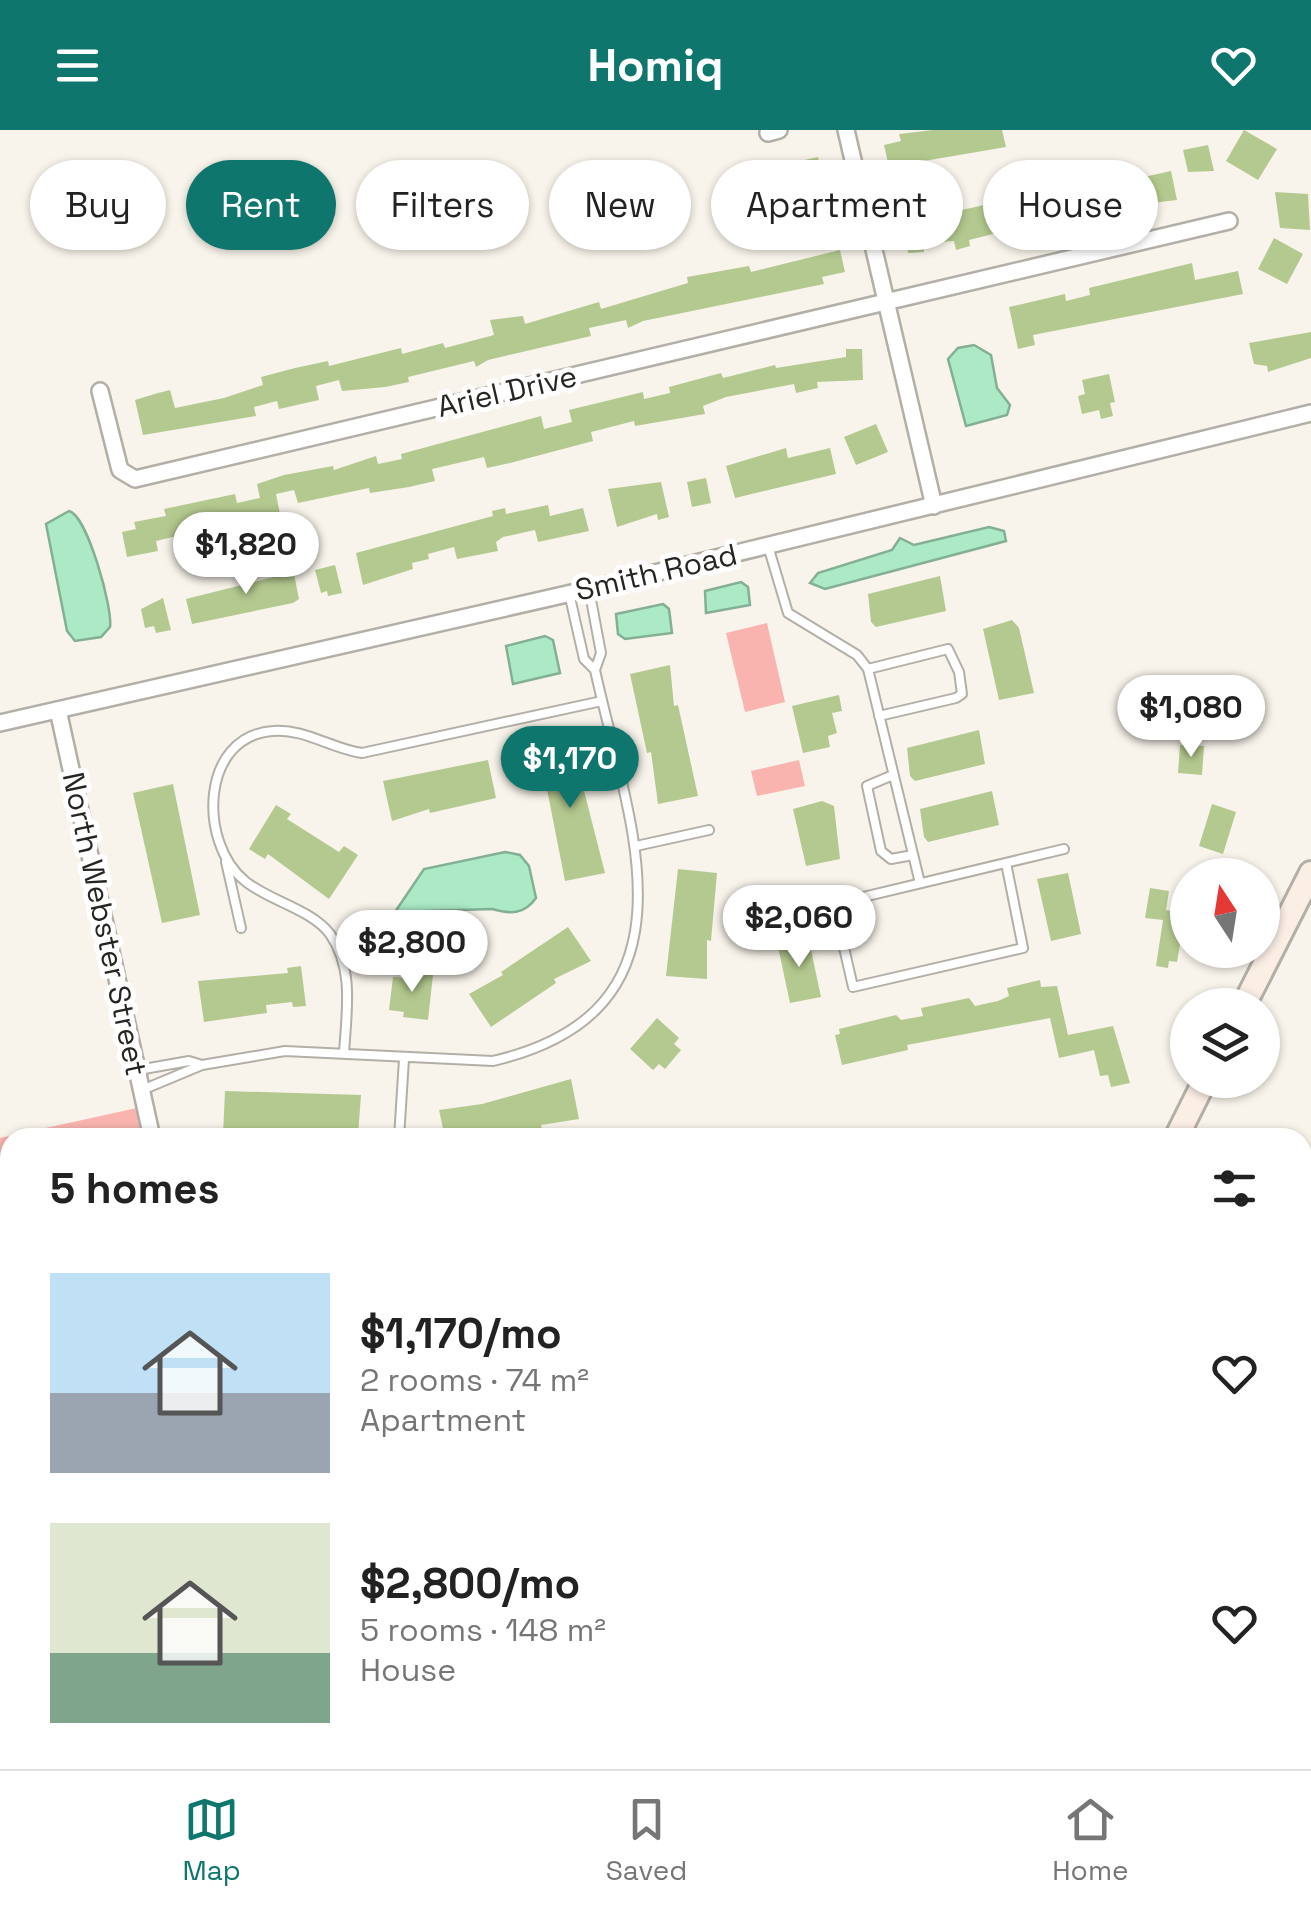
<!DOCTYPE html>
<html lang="en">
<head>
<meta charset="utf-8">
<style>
  body { margin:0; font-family:"Space Grotesk",sans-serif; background:#f6f6f6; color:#222; height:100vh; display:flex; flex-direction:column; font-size:38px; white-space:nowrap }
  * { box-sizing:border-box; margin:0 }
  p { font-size:32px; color:#767676 }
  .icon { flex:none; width:55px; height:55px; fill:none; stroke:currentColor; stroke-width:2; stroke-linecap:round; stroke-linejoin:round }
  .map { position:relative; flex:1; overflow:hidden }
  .side { position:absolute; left:0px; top:998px; width:1312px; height:642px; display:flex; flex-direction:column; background:#fff; border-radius:30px 30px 0 0; box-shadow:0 2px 8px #0004 }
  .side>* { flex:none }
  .banner { position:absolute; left:30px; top:30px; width:1252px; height:90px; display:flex; gap:20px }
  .needle { width:65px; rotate:348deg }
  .controls { position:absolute; left:1170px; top:728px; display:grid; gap:20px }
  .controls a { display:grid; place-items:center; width:110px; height:110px; border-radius:50%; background:#fff; box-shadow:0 2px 8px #0004; font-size:50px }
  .price { position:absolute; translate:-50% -85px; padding:0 22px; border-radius:35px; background:#fff; color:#222; font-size:32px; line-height:65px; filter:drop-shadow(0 2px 5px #0008) }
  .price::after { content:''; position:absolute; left:50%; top:60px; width:30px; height:22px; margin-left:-15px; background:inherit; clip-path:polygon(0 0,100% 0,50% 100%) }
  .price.on { background:#0f766e; color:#fff }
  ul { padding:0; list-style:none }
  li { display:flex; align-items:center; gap:30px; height:250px; padding:0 50px }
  li span { display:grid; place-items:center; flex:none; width:280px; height:200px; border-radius:0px; color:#555 }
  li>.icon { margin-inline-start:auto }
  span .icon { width:120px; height:120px; fill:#fffc; stroke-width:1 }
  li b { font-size:42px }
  h2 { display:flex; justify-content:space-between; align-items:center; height:120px; padding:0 50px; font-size:42px }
  .tag { padding:0 35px; border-radius:45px; background:#fff; box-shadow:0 2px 8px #0004; font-size:35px; line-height:90px }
  .tag.on { background:#0f766e; color:#fff }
  header { display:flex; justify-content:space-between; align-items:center; height:130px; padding:0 50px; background:#0f766e; color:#fff; font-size:45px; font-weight:700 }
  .tab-bar { display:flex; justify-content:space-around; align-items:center; height:140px; border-top:2px solid #e0e0e0; background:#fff; font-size:28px; color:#767676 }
  .tab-bar a { display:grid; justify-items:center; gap:5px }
  .tab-bar .on { color:#0f766e }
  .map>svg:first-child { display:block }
</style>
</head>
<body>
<header><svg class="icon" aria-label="menu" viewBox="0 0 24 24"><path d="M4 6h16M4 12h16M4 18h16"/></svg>Homiq<svg class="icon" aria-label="heart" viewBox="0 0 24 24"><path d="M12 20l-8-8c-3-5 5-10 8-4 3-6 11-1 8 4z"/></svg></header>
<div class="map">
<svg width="1311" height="1639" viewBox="0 0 1311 1639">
  <rect width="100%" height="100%" fill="#f8f4eb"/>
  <path fill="#f9b4b0" d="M767,493L785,572L745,582L726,503Z
    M799,630L805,656L757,666L751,641Z
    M146,976L153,1007L10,1008V1575L0,1577V1008Z"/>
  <path fill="#abeac5" stroke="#83af94" stroke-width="2.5" d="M974,215L991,225L997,258L1010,275L1007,285L966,296L948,229L958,218Z
    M69,381C87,385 113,478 110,497L101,507L75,511L67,501L46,394Z
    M989,397L1004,401L1006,411L825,459L810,453L818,443L892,420L900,408L914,415Z
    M741,452L748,457L750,475L706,483L705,461Z
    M663,474L669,479L672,503L625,509L618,504L616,484Z
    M545,506L553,510L560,543L513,554L506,516Z
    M505,722L520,725L529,736L536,768C524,785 510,784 492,779L395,782L424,739Z"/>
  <path fill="#b4c98f" d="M933,0H1002L1006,17L889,37L884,15L901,11L899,4Z
    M1244,0L1277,19L1258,50L1226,31Z
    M1208,15L1214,41L1188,42L1183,20Z
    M818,27L825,61L797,66L790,33Z
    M1171,41L1177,70L1126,76L1096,83L1098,90L1046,99L1043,88L1021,94L1024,105L1007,109L1005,101L969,110L970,116L956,120L954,111L924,113V122L908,123L906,90L949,87L948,83L998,72L999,75L1051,60L1053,65L1134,45L1135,49Z
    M1275,62L1308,64L1310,100L1280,98Z
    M1274,108L1303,124L1287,154L1258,139Z
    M840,120L845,142L822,147L824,154L643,191L628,198L626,190L589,198L591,206L488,230L476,237L474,231L408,247L409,252L385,257L342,261L339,250L316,256L319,270L279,279L277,271L254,277L256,286L143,305L135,270L158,263L170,260L175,278L224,268L263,255L261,247L295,238L328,231L329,236L401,218L402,224L443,213L445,218L494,205L490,190L523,186L525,194L599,172L601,179L688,153L687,147L749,136L751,142Z
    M1192,133L1195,150L1238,141L1243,164L1033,205L1035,215L1018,219L1009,177L1065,164L1066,171L1090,165L1089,158Z
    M1311,202V228L1268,242L1267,236L1254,234L1249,213Z
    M846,219H862L863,250L817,252L818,258L796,263L794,254L726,267L703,276L705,284L635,296L634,291L591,302L593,311L510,333L487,338L484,327L432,339L435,351L409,357L370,363L369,358L298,373L294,360L276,364L280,384L197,398L198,401L156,411L158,421L127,427L122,402L136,399L134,392L166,386L164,379L235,364L237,373L260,368L257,354L284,345L333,336L334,340L376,326L378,334L402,329L401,324L541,286L544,299L572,292L569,280L643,262L644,269L670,263L669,257L721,243L723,248L775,235L776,238L846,227Z
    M1109,244L1115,272L1110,273L1113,286L1101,289L1099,280L1082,284L1078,266L1085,264L1082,250Z
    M876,294L888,322L856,335L844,307Z
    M786,318L788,328L830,318L836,344L735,368L726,336Z
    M706,348L711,373L692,377L687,352Z
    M661,352L669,387L658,390L657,384L617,397L608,359Z
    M548,375L550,386L583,378L589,401L538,412L535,400L503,407L496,412L498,421L457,429L454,417L428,424L429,429L412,433L413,439L363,455L356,423L493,386L492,381L505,378L506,384Z
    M292,434L299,469L293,473L192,494L186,469L274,447L272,438Z
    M335,435L342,463L328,466L327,461L321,463L315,440Z
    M940,446L946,481L876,497L871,492L868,464Z
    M163,468L171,500L156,503L154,496L145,498L141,479Z
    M1012,490L1019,498L1034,563L999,570L983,499Z
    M670,535L674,576L678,575L698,666L658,674L651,622L647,623L630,544Z
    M839,565L842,581L832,583L837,603L828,606L830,617L803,623L792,576Z
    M979,600L985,634L915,651L910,646L907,618Z
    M576,611L582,653L605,743L565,751L545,649L533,620Z
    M1180,615L1204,616L1202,645L1178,643Z
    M488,630L496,668L430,683L429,679L392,691L383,651Z
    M173,654L200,785L162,793L133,663Z
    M992,661L999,695L928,712L924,707L920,679Z
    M822,671L834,676L840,729L806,736L793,679Z
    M1212,674L1236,682L1223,724L1199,716Z
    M276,675L291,684L287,689L339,722L344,716L358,725L329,769L268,724L265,729L249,719Z
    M678,739L717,743L711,811L707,810V849L666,846Z
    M1068,743L1081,804L1051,811L1037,749Z
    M1150,758L1169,761L1166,780L1188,784L1186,815L1180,814L1177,832L1169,831L1168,838L1156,836L1163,790L1145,788Z
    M568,797L591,831L554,849L556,853L491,897L469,864L503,845L501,842Z
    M808,806L821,867L790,873L777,812Z
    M301,836L306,876L293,877L292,872L266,875L267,883L204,892L198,851L288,843L287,838Z
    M405,842L433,845L428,890L403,887L404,882L389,880L393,847L405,848Z
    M1040,850L1041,857L1057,856L1068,905L1113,896L1130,953L1111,957L1108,945L1100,946L1094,920L1059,928L1050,888L907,915L908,920L842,935L835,905L840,904L839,899L896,885L901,890L923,886L921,878L969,868L975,876L998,871L1009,866L1007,858Z
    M657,888L679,908L674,914L681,920L665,939L659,934L653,940L630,919Z
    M571,949L579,989L541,995L542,999L507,1008H445L439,980L482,974Z
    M225,961L361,965L358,1005L255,1000L223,1005Z"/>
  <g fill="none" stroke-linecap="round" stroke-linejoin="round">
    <g stroke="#b2afa7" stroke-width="12">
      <path id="lane" d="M768,416L788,483L857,525L868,539L920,753
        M569,463L584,529L595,540
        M868,539L948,519L959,542L962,564L956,568L879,586
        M893,645L867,656L881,721L891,729L913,725
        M636,716L709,700
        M226,732L241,798
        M834,774L853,857L1023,818L1006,733
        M771,789L1064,719
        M344,924C346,884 355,840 330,804C311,779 269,771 245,751C198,713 200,606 273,601C304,598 332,619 362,623L602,571
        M138,940L189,931L202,935
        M142,960L202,935L285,921L493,931C710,880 628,692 595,540L601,523L589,459
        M399,1008L404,929
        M1302,1243L1311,1241
        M1302,1361L1311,1359
        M1302,1464L1311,1462
        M1302,1565L1311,1563
        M1157,1630L1159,1639
        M914,1639L916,1630
        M977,1639L1017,1630"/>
    </g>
    <g stroke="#b2afa7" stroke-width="20">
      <path id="street" d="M846,0L934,376
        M768,3L779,0
        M100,261L120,340L135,349L1229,91
        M58,580L152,1008
        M0,593L589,459L1311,283
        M286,1630L288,1639"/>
    </g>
    <g stroke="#b2afa7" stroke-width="28">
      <path id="secondary" d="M1244,875L1311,743
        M1176,1008L1205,950
        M872,1639L874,1630"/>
    </g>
    <path stroke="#8f8d86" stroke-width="2.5" stroke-dasharray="8 8" stroke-linecap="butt" d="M0,1130L10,1112
      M0,1459L10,1456"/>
    <use href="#lane" stroke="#fff" stroke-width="8"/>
    <use href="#street" stroke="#fff" stroke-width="15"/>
    <use href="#secondary" stroke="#fbeee5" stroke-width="22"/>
  </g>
  <g text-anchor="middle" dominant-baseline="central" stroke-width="10" stroke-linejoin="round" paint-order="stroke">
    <g font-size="30" fill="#262521" stroke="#fff">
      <text transform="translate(507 261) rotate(-13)">Ariel Drive</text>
      <text transform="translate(656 442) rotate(-13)">Smith Road</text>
      <text transform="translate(105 794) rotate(78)">North Webster Street</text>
    </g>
  </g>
</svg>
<div class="controls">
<a><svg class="needle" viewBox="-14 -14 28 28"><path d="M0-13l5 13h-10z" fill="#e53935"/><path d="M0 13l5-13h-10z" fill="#767676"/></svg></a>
<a><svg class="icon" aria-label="layers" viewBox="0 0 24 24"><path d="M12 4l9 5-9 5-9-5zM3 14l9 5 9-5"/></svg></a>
</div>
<b class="price" style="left:246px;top:467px">$1,820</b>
<b class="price" style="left:1191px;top:630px">$1,080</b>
<b class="price on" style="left:570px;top:681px">$1,170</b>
<b class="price" style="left:799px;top:840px">$2,060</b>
<b class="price" style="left:412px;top:865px">$2,800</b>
<div class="banner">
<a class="tag">Buy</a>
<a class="tag on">Rent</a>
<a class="tag">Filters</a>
<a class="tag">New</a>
<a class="tag">Apartment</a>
<a class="tag">House</a>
</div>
<section class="side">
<h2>5 homes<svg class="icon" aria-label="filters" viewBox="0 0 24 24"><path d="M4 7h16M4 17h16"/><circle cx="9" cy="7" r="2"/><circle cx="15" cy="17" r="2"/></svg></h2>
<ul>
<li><span style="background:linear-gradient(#bfe0f5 60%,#9aa5b1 0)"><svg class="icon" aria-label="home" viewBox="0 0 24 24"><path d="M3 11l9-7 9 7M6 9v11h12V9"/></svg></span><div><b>$1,170/mo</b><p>2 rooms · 74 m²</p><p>Apartment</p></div><svg class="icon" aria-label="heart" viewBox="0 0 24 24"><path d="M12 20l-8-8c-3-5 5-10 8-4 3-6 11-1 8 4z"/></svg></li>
<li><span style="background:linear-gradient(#dfe7d0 65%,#7fa58c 0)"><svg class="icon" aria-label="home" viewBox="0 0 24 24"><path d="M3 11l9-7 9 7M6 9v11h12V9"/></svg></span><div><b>$2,800/mo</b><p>5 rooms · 148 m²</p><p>House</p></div><svg class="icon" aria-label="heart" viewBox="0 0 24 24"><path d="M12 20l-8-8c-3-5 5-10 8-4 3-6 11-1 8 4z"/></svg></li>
</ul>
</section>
</div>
<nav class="tab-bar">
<a class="on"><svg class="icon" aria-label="map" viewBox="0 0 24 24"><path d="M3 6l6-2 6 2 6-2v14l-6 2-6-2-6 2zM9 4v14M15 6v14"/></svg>Map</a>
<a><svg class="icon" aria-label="saved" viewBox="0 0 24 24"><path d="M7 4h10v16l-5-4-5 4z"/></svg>Saved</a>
<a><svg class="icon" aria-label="home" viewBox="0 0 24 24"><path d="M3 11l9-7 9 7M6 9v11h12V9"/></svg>Home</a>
</nav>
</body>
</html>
